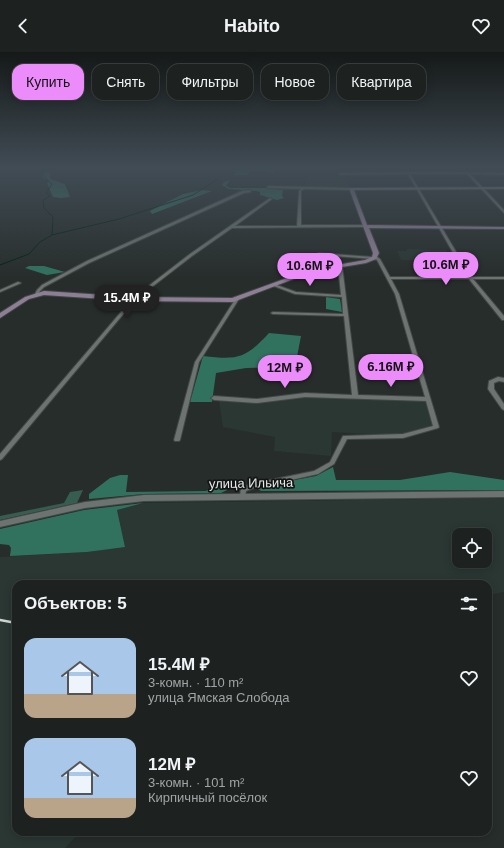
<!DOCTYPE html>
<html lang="ru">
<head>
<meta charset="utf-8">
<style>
  body { margin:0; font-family:Helvetica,sans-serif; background:#252a29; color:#f1f3f6; height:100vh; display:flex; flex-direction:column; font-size:15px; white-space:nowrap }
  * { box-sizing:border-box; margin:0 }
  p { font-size:13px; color:#a0a4a5 }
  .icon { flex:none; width:22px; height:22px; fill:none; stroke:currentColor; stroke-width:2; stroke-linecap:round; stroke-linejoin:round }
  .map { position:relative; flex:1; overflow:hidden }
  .drawer { position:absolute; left:12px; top:528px; width:480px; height:256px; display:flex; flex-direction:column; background:#1d2220; border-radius:12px; box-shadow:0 2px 10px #0003,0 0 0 1px #3b3f3e }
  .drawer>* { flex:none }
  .guide { position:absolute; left:12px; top:12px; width:480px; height:36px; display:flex; gap:8px }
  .tools { position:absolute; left:452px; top:476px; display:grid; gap:8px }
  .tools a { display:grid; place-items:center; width:40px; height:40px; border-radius:8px; background:#1d2220; box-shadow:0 2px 10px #0003,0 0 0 1px #3b3f3e; font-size:20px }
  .price { position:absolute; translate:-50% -34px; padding:0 9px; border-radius:14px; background:#ec8cfa; color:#111; font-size:13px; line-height:26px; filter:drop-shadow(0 1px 2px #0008) }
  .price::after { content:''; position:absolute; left:50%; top:24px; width:12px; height:9px; margin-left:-6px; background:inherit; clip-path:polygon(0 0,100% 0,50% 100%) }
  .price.on { background:#222; color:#fff }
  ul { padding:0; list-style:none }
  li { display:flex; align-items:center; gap:12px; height:100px; padding:0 12px }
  li span { display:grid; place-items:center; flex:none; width:112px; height:80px; border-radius:12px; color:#555 }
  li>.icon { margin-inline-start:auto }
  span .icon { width:48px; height:48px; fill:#fffc; stroke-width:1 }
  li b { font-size:17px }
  h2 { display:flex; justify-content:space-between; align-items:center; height:48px; padding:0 12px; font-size:17px }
  .pill { padding:0 14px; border-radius:12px; background:#1d2220; box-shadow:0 2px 10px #0003,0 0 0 1px #3b3f3e; font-size:14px; line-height:36px }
  .pill.on { background:#ec8cfa; color:#111 }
  header { display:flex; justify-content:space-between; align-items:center; height:52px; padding:0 12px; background:#1d2220; font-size:18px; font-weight:600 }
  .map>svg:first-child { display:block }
</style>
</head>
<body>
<header><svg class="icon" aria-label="back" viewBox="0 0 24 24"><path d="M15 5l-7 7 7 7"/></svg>Habito<svg class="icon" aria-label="heart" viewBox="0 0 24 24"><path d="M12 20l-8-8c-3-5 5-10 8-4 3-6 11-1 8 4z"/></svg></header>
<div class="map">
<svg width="504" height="796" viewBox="0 0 504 796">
  <rect width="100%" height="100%" fill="#272d2b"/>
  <path fill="#2a3733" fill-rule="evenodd" d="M308,123L344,124L350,135H305Z
    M406,197L446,198L454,211H438L436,208H401L397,199H407Z
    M307,345L428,349L436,375L403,384L332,380L331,404L274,399L275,385L223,375L219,349L258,350Z
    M504,446V540L488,543V532H16V780H80L65,796H0V505L87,500L125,494L117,458L143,451ZM459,483H485V509H459Z"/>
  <path fill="#375c50" d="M83,438L77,451L0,468V464L64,451L70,440Z"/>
  <path fill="#31725f" d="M249,115H311L314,118H275L273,121C263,119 254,115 247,123H234L236,118Z
    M48,120L50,121V127L65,132L70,145L61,146L53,145L47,131L49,129L43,126V121Z
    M230,128L226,134L230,136H265L283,138L282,144L284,146L277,148L260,143V140L257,139L228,137L222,133L224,130Z
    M201,138L212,139L152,162L150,159L183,142Z
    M29,214H44L65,220L47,223L25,216Z
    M326,245L340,247L342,260L326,257Z
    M269,281L301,284L295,315L246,316L216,321L212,350H190L203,304C238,308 245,307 269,281Z
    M333,415L336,428H400L450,420L504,428V438L261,439L258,437L273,432L316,424Z
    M120,423H128L126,440L206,439L217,431L227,438L221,441L144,442L89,447V442L110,426Z
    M143,451L117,458L125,495L87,500L10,504L11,496L9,493L0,492V477L84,458Z"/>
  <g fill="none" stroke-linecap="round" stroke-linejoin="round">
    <path stroke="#002219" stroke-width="1" d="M52,183L119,167L193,143L218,127
      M0,213L29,202L40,190L52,183L53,165L44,156L43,148L50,144L46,141L52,132C47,128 41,122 43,115"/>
    <g stroke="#434846" stroke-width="2">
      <path id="minor" d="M442,120L504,121V123L470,122L504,158V161L467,122H410L471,225H504V227H473L504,264V268H502L469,227H391L399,242L439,375L438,376L403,386L347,387L334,412L318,422L254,436L246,439L245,446H241L240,444L241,436L251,432L314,419L330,410L343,384L403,382L433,374L426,349L305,345L257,351L214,348L211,346L214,344L257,347L305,341L352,343L344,264L273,262L271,261L273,260L343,262L342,245L295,242L271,233L274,232L296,240L341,243L338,213L340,212L342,213L358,343L425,345L395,242L377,208L375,207L319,203L317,202L319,201L373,205L376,204L380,207L390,225H467L408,122L340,123L339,122L340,121Z
        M268,134L352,136L351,138L304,137L301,139V173H365L367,174L365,175L232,176L192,204L135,248L2,407L0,408V402L133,246L190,202L270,146L272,147L235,174H297L299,139L301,137L267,136Z
        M250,138L251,140L244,141L89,211L44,235L40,239L38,243L35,242L37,238L42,233L87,209L242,139Z
        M18,230L21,231L0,240V238Z
        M236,246L239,247L199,310L180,388L179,389H175L174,388L195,310Z
        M498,325L504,326V330L499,329L494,331V337L504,352V358L502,357L488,337L489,329Z"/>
    </g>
    <g stroke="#434846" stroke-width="2">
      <path id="tertiary" d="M504,439V445L144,449L85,456L0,475V469L85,450L144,443Z"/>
    </g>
    <g stroke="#434846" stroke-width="2">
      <path id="secondary" d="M504,135V137L354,138L367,173L504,175V177L369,176L379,201L376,207L366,211L312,220L233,250L134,249L44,243L29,247L0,266V261L25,245L44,239L134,245L232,246L309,218L365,208L372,205L373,201L349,136Z"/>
    </g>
    <use href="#minor" fill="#6c7371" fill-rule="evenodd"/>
    <use href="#tertiary" fill="#6c7371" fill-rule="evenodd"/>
    <use href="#secondary" fill="#8e7e95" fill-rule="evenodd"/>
    <path stroke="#d0d4d3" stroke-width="2.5" d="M0,568L16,571"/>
  </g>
  <linearGradient id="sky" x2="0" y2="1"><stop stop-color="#151918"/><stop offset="0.51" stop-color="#414c55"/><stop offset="1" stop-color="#414c55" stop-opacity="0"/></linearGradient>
  <rect width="504" height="226" fill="url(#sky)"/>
  <g text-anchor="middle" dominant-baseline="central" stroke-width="3.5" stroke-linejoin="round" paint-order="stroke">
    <g font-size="13" fill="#e6eae9" stroke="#121514">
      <text transform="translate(251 431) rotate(-1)">улица Ильича</text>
    </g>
  </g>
</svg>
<div class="tools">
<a><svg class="icon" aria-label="locate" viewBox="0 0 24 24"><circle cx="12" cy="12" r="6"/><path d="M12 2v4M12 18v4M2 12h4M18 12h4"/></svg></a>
</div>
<b class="price" style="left:446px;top:234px">10.6M ₽</b>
<b class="price" style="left:310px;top:235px">10.6M ₽</b>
<b class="price on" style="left:127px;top:267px">15.4M ₽</b>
<b class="price" style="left:391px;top:336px">6.16M ₽</b>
<b class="price" style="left:285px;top:337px">12M ₽</b>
<div class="guide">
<a class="pill on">Купить</a>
<a class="pill">Снять</a>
<a class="pill">Фильтры</a>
<a class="pill">Новое</a>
<a class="pill">Квартира</a>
</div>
<section class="drawer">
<h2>Объектов: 5<svg class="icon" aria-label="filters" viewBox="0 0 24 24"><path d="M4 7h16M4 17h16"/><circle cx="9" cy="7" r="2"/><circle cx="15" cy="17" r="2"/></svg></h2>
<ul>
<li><span style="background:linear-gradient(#a9c7e8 70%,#b9a48a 0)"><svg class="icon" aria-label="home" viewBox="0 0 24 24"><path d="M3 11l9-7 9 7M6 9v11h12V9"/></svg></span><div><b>15.4M ₽</b><p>3-комн. · 110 m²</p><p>улица Ямская Слобода</p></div><svg class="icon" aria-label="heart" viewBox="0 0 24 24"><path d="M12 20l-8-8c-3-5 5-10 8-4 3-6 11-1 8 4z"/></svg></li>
<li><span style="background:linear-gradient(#a9c7e8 75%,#b9a48a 0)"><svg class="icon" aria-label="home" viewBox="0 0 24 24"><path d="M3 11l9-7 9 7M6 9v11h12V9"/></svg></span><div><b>12M ₽</b><p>3-комн. · 101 m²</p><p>Кирпичный посёлок</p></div><svg class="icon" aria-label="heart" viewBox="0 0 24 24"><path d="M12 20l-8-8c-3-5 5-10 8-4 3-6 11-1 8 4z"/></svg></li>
</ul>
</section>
</div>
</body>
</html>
